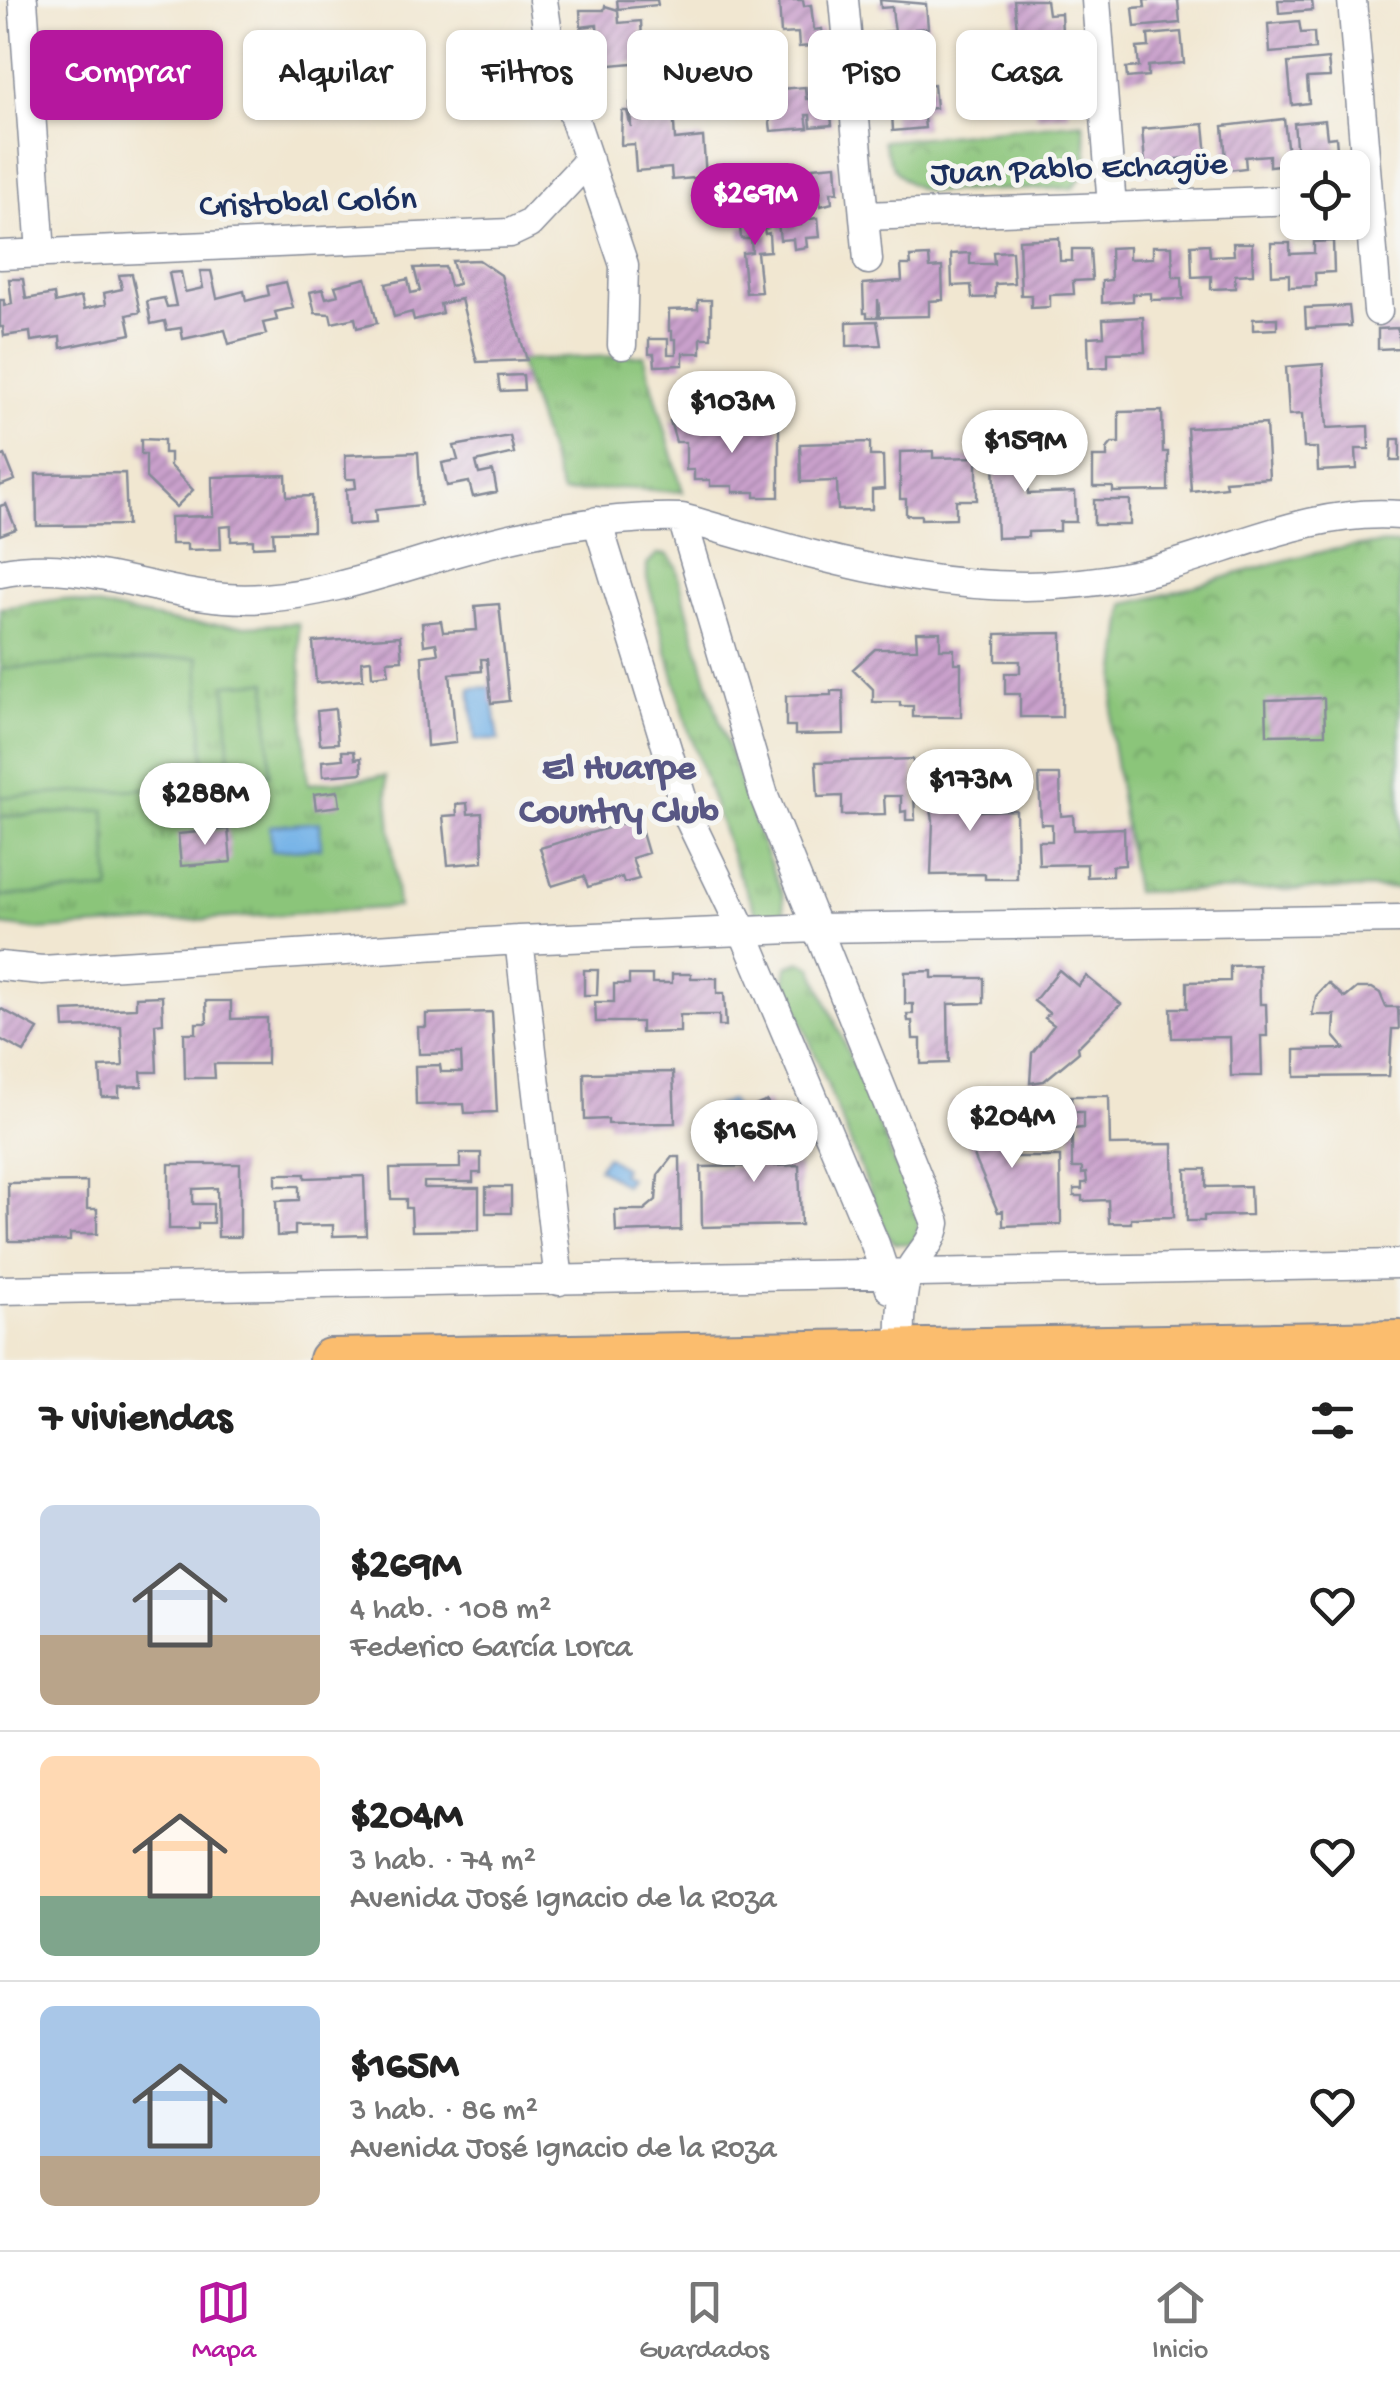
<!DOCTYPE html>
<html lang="es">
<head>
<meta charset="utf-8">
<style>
  body { margin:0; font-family:"Gochi Hand",sans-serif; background:#f2f2f2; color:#222; height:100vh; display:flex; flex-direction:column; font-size:38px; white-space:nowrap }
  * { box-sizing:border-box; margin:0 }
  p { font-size:32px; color:#767676 }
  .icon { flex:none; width:55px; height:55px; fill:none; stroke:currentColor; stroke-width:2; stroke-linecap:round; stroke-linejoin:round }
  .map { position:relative; height:1360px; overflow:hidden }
  .side { display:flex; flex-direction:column; background:#fff; flex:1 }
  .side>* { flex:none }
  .top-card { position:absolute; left:30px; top:30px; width:1340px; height:90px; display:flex; gap:20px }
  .buttons { position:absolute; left:1280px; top:150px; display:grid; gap:20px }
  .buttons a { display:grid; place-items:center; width:90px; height:90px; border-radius:15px; background:#fff; box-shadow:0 2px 8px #0004; font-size:50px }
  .price { position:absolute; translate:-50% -85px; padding:0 22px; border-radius:35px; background:#fff; color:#222; font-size:32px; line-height:65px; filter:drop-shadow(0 2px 5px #0008) }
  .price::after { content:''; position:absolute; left:50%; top:60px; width:30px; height:22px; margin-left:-15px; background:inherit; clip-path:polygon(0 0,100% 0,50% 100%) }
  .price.on { background:#b5179e; color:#fff }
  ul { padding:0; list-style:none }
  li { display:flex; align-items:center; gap:30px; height:250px; padding:0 40px }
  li+li { border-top:2px solid #e0e0e0 }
  li span { display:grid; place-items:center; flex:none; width:280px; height:200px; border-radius:15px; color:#555 }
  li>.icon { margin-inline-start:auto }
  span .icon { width:120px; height:120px; fill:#fffc; stroke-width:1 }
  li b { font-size:42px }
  h2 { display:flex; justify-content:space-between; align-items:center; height:120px; padding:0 40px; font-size:42px }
  .chip { padding:0 35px; border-radius:15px; background:#fff; box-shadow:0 2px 8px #0004; font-size:35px; line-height:90px }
  .chip.on { background:#b5179e; color:#fff }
  .tab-bar { display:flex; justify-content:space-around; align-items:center; height:140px; border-top:2px solid #e0e0e0; background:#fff; font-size:28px; color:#767676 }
  .tab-bar a { display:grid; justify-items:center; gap:5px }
  .tab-bar .on { color:#b5179e }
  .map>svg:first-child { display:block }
</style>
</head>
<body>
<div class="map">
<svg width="1400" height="1360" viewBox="0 0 1400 1360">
  <defs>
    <pattern id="grass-tufts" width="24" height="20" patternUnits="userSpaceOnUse" patternTransform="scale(2.5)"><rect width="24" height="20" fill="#8bc57a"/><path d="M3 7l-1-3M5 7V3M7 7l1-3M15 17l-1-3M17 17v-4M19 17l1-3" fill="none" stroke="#71a067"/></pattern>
    <pattern id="park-crowns" width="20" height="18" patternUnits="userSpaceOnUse" patternTransform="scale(2.5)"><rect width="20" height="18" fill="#8bc57a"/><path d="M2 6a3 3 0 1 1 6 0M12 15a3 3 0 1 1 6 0" fill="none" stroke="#71a067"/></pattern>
    <pattern id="building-hatch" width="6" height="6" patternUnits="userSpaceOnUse" patternTransform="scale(2.5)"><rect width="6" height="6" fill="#caa1cc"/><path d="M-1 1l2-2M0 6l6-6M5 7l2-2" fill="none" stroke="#a384a9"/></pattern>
  </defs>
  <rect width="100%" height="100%" fill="#f6f6f2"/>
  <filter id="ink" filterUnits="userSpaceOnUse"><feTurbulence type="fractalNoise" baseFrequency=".01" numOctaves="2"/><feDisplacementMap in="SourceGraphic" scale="20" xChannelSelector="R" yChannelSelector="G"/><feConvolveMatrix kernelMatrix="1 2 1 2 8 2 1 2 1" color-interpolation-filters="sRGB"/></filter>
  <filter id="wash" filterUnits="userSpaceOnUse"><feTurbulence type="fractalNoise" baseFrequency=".0048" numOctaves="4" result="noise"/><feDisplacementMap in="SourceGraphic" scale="40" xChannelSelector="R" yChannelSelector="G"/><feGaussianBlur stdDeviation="2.25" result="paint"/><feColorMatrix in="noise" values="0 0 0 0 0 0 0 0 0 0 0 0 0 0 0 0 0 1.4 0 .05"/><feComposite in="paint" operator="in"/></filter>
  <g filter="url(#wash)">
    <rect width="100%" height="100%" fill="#f1e7d1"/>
    <path fill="url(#grass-tufts)" stroke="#537a6c" stroke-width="2.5" d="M644,355L683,492L619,488L562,494L518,360Z
      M657,554L668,555L676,566C704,679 739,788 783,896L784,912C777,919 766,919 757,914L737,871L689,732L647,578V564Z
      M62,599L181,623L246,626L298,623L308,784L386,776L398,907L40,930L0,925V608Z
      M800,961L812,967L919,1221L916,1238L910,1244L895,1243L887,1234L785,979L787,966Z"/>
    <path fill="url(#park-crowns)" stroke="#537a6c" stroke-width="2.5" d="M1083,122L1089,168L1073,188L928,192C900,183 890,168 883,141Z
      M1400,545V888L1135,892L1110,730L1125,604C1207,588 1319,539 1400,545Z"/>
    <path fill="#8bc57a" stroke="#537a6c" stroke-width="2.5" d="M198,657L205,785L0,797V669Z
      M267,682L270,774L230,776L226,684Z
      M105,810L110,890L0,896V817Z"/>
    <path fill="#74b2e7" stroke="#4870a2" stroke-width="2.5" d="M745,367H762L763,392L772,393V401H746Z
      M491,687L499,740H475L470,688Z
      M320,822L321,848L272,851L270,826Z
      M730,1100L734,1108L729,1111L739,1134L709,1147L701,1130L722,1121L716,1106Z
      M606,1156L624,1168L621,1173L629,1178L624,1185L598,1168Z"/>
    <g id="blocks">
      <path fill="url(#building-hatch)" d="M617,0H657L658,5L618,9Z
        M779,0H803L804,6L811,5L814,30L822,29L824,45L799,47L798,33L781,34Z
        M880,0L926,4L928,28L915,29L916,48L885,51L883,32L895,31L893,18L892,7L881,8Z
        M1014,0H1046L1048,14L1061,13L1062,33L1018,38Z
        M1144,0H1178L1180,23L1135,27L1133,8L1145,7Z
        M1278,0H1312L1313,10L1279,13Z
        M605,6L618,10L619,23L641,21L643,62L600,66L597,25L581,27L580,10H604Z
        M1299,21L1301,33L1314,32L1315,49L1270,53L1268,24Z
        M1181,32L1184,63L1148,66V76L1127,78L1126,68L1139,67L1137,48L1149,47L1148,35Z
        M1061,43L1067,72L1054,73L1056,97L1067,96L1069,114L1036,116L1035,98L1024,99L1020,58L1031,57L1030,47Z
        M1328,59L1330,77L1307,78L1309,103L1292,105L1288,63Z
        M919,66L921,85L934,84L936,108L923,109L925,128L893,131L892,112L903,111L901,87L890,88L888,69Z
        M828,85L832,125L811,127L810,115H806L808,128L771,131L769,115L757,116L756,104L742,105L741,93L770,90V99L780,98V89L805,87L806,99H809L808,87Z
        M655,101V108L673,107L675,140L703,137L706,177L672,180L671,168L636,171L634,144L621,145L622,111H627L631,127L630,103Z
        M1284,119L1289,164L1269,166V155L1256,156L1245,157L1246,168L1227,170L1223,126Z
        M1325,120L1327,138L1336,137L1338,163L1310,166L1309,155L1297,156L1294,123Z
        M1204,124L1208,168L1189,170L1188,158L1176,159L1164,161L1165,172L1146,174L1142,129Z
        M836,165L838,192H831L832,203L821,206L820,201L810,202L811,207L789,209L788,193H793L792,176L814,175L813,167Z
        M768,210L769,228L764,229L765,234L769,233L770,251L757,252L761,292L746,293L742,253L752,252L751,239H741L740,226H750L749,212Z
        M818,218L820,237L806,238L807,247L794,249L793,239L780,240L778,222L796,220V225H801V220Z
        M1059,238L1060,261H1072V249H1090L1092,280L1073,281L1074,294L1050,295V307L1031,308V295H1021L1019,240Z
        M1333,241L1334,272L1315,273L1316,286L1289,287V274L1272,275L1271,243H1290V254L1314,253V242Z
        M1233,243H1252L1253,274L1235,275V288L1211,289V276L1192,277L1191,245L1209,244L1210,256L1234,255Z
        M1153,246H1172L1173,277H1182L1183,299L1151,300V293L1133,294V301L1102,303V281L1111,280L1110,248L1129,247V259L1153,258Z
        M1012,251L1014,283L995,284V297L972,298L971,285L952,286L951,254L970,253V264H994L993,252Z
        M929,256L930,268L942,267L943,300L929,301V316L880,317L878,299V317H867V313H864L863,284L902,281L901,265H911L910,257Z
        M479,260L501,275L527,360L477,362L461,299L440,304L442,313L414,320L412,312L394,317L386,284L408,279L411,293L420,291L414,268L445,267L450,286L458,284L452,261Z
        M200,271H211L217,298L244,291L246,301L269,295L267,286L286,282L293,308L275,312L277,320L263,323L266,334L229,344L225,330L183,339L181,328L167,330L165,321L151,324L147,301L164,298L167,307L176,306L169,273L181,272L185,292L203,288Z
        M132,274L140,312L127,315L131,334L61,348L60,337L31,341L30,332L4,336L3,327H0V300H4V306L12,304L9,279H23L26,299L54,294L55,303L81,297L84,309L106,304L104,293L122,289L119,275Z
        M366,278L377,323L357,328L355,318L332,323L330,314L315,313L310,292L323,289L326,298L338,295L335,286Z
        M698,300H711V338H701V353H683V365L655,366L654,354H649V339H668V354H676V339H672V331H669V310L698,309Z
        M1349,306L1351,326L1306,328L1305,308Z
        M1143,317L1145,352L1108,353V367L1089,368L1088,337L1104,336L1103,319Z
        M1277,318V329L1253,330V319Z
        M877,321L881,345L847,346V322Z
        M1398,328L1399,348L1378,349V329Z
        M1323,364L1327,428L1368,426L1369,449H1356L1357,469L1318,471L1317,448H1304L1302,414L1289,415L1286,367Z
        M523,375L524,390L500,391L498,376Z
        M1162,411L1163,452H1168V491L1113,492V487H1093V457H1107V449L1112,443H1119V412Z
        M670,421H726V428L779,427V497H755V492H733V486H710V480H694V470H686V442H676Z
        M1266,424L1269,478L1225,481L1226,487L1191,491L1187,428Z
        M1026,435L1028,494L1075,492L1076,522H1060V531L1028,532V537L997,538L993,437Z
        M510,436L514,453L476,462L479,474L493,471L497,492L473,497L469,482L447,486L442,463L458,460L454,446Z
        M141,439L164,440V453H170V466L193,490L176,507L146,478V454H141Z
        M1392,439H1400V461H1391Z
        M870,442V456H883L884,489L872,490V509L838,510L837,481L801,482L800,444Z
        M933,451V458L977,457V500H956V518L921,519V515H906V499H900V452Z
        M418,452L421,505L375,510L376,523L348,525L346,489L356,488L355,479H346L345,455Z
        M5,455L15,480L0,486V457Z
        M125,473L127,525L37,526L36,474Z
        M286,475L287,497L312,496L313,531L273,532L274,546L253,547V540L231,541V526L220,527L221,549L187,550V544H171L170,517L213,516L212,477Z
        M1094,500H1130V525H1094Z
        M6,504L16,529L0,535V506Z
        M499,604L509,701L491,703L487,659H481L482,671L450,674L456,743L427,746L422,656L438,654L436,643L424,645L422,623L441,621L443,632L477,630L475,606Z
        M916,632H940V649H954V663H961V717H913V706H900V702H873V689L853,669L875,649H917Z
        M1062,633V717H1020V694H1005V673H1020V661H996V634Z
        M400,636L402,660L387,661L389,674L372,676L371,660L362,661L363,679L316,683L313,642Z
        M831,691H843L844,734L795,735V726H786V696L831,695Z
        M1324,698L1325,734L1267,735L1266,700Z
        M335,709L338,743L320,744L317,711Z
        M342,751H354L355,759L361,758L362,773L323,776L322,761L343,759Z
        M913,759L915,820H906V811L901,812V796H884L885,814L842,815V796L818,797L816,762Z
        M1039,775H1060L1061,816L1073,815L1074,830L1124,828L1125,865L1112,866V876L1087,877V864L1039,865L1038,841H1052V824H1041Z
        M976,782L977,811L1016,810L1017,879H985V874L931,875L933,820L930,804H926V783Z
        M338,791L340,806L316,809L314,794Z
        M467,803L468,814L482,813L483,862L448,865L443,816L457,815L456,804Z
        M638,819L648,853L632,858L639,879L624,883L622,877L588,887L584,876L552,886L540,848Z
        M228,829L231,862L181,866L178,834Z
        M1259,965L1260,1004H1266L1267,1036H1261L1262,1076H1231L1230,1037L1172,1038L1171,1008H1187V982L1230,981V966Z
        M584,970H598L597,995H584Z
        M1059,970L1078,986L1086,976L1121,1004L1078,1047L1079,1052L1044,1081L1030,1083L1032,1053L1054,1025L1045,1018L1049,1013L1034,1001Z
        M932,971V978H984V1003L948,1004L949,1063L921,1064V1039H913L912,1021H908L907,1014H913V1004H905V972Z
        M672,974H691V978H717V993H724L726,1026H719V1015H680V1032L641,1033V1022H596L595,1002H614V984H629V975H652V983H672Z
        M1328,983L1345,998L1357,988H1372L1380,993L1386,1007H1398L1399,1029H1392L1389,1076L1295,1077V1050L1345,1049L1334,1036L1335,1015H1312L1316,996Z
        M162,996L163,1023L155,1024L157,1072H141L142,1086L119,1087V1097H102L100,1067L123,1066L121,1026L64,1028L63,1011L136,1008V997Z
        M206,1001H231V1019L267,1018V1064H214L215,1078H185L184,1033H196V1023H207Z
        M0,1008L38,1029L24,1052L0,1039Z
        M492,1012L497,1112L465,1113L464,1104L416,1105L415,1066L440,1065L441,1072H462L461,1053L419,1054L418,1027H426V1014Z
        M673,1072L675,1123L608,1124V1119L585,1120L584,1073Z
        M1071,1096H1109L1110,1145L1173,1144L1174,1217L1131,1218V1223H1109L1108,1200L1082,1201V1196H1074V1189H1082V1183H1087L1086,1173L1082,1174V1168H1072V1129L1083,1128V1112H1072Z
        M767,1101L791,1157L774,1166L799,1165L801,1225L702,1227L701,1167L763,1166V1151L754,1132L759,1130L750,1108Z
        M986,1101L1011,1157H1060L1061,1224L1003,1226V1211L998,1212L951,1102Z
        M460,1153H481V1173H473V1182H424V1188H479V1230L412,1231L411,1208H406V1199H391L390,1169L460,1168Z
        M672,1157H680L681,1230L616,1232L615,1210H644L656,1200L658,1175Z
        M169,1164H240V1237H218L217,1188L193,1189V1204H213V1223H198V1229H169Z
        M1186,1169H1206V1187L1250,1186L1251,1215L1204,1216V1221H1187Z
        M276,1174H305V1178L364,1176L366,1235L333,1236V1225L295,1226V1235L277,1236L276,1201L299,1200V1186H276Z
        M87,1182V1209H97V1234H70V1241H9L8,1183Z
        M486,1187H511V1213H486Z"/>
    </g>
  </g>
  <g filter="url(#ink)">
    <use href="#blocks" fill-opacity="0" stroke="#868b98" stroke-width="2.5"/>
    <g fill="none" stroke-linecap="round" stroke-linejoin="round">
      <g stroke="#868b98" stroke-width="31">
        <path id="minor" d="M23,0L41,253
          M543,0L550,47L624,265L622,345
          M844,0L868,260
          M1096,0L1112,207
          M1352,0L1378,311
          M864,216L1298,200
          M0,255L510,233L529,224L589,160
          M682,518L765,799L936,1223C932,1246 919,1252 909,1271C901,1290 900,1329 901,1350
          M597,521L688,817L744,933L875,1244L890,1289
          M0,573C90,554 175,606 264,598C329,593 387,572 449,554C526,532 602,516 682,518C828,560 974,607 1128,576C1218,558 1306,507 1400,515
          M519,940L559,1281
          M0,966L42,970L519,940L816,928L1400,919
          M0,1290L1400,1264"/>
      </g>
      <g stroke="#868b98" stroke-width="46">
        <path id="primary" d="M330,1360L1400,1342"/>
      </g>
      <use href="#minor" stroke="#fff" stroke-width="28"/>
      <use href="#primary" stroke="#fbbd6e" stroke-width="42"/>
    </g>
  </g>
  <g text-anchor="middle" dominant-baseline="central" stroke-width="10" stroke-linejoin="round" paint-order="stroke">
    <g font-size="35" fill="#1b2f5e" stroke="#f6f6f2">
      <text transform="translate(1079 171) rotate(-2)">Juan Pablo Echagüe</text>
      <text transform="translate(308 205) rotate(-2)">Cristobal Colón</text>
    </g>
    <g font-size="38" font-weight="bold" fill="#585784" stroke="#f6f6f2">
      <text x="619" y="770">El Huarpe<tspan x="619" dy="44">Country Club</tspan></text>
    </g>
  </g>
</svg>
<div class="buttons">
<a><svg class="icon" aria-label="locate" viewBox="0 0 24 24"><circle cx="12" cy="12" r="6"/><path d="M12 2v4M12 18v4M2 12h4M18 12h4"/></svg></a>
</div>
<b class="price on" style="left:755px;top:248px">$269M</b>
<b class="price" style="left:732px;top:456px">$103M</b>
<b class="price" style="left:1025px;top:495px">$159M</b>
<b class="price" style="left:970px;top:834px">$173M</b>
<b class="price" style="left:205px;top:848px">$288M</b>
<b class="price" style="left:1012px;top:1171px">$204M</b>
<b class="price" style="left:754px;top:1185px">$165M</b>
<div class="top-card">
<a class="chip on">Comprar</a>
<a class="chip">Alquilar</a>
<a class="chip">Filtros</a>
<a class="chip">Nuevo</a>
<a class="chip">Piso</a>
<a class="chip">Casa</a>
</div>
</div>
<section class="side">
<h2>7 viviendas<svg class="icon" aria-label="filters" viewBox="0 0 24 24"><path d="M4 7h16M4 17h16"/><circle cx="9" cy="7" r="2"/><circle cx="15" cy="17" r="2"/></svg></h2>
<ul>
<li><span style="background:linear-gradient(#c9d6e8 65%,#b9a48a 0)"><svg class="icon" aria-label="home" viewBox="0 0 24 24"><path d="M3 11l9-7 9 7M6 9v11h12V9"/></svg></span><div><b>$269M</b><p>4 hab. · 108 m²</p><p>Federico García Lorca</p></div><svg class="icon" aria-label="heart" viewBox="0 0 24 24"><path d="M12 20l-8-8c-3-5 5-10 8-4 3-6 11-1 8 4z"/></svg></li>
<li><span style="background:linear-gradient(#ffd9b3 70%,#7fa58c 0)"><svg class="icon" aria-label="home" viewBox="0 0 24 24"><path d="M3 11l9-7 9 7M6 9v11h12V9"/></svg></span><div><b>$204M</b><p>3 hab. · 74 m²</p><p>Avenida José Ignacio de la Roza</p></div><svg class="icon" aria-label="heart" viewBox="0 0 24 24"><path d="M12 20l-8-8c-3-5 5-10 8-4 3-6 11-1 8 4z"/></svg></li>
<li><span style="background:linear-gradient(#a9c7e8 75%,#b9a48a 0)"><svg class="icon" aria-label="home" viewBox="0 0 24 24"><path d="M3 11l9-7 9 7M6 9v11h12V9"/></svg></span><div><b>$165M</b><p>3 hab. · 86 m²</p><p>Avenida José Ignacio de la Roza</p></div><svg class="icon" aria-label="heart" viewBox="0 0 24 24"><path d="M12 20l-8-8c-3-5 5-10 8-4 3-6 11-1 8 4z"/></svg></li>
</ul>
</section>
<nav class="tab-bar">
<a class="on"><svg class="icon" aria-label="map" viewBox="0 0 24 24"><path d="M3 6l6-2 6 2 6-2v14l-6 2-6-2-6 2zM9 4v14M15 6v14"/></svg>Mapa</a>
<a><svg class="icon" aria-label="saved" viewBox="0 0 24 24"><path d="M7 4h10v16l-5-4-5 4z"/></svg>Guardados</a>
<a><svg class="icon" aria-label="home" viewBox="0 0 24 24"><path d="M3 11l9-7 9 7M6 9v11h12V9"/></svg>Inicio</a>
</nav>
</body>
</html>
